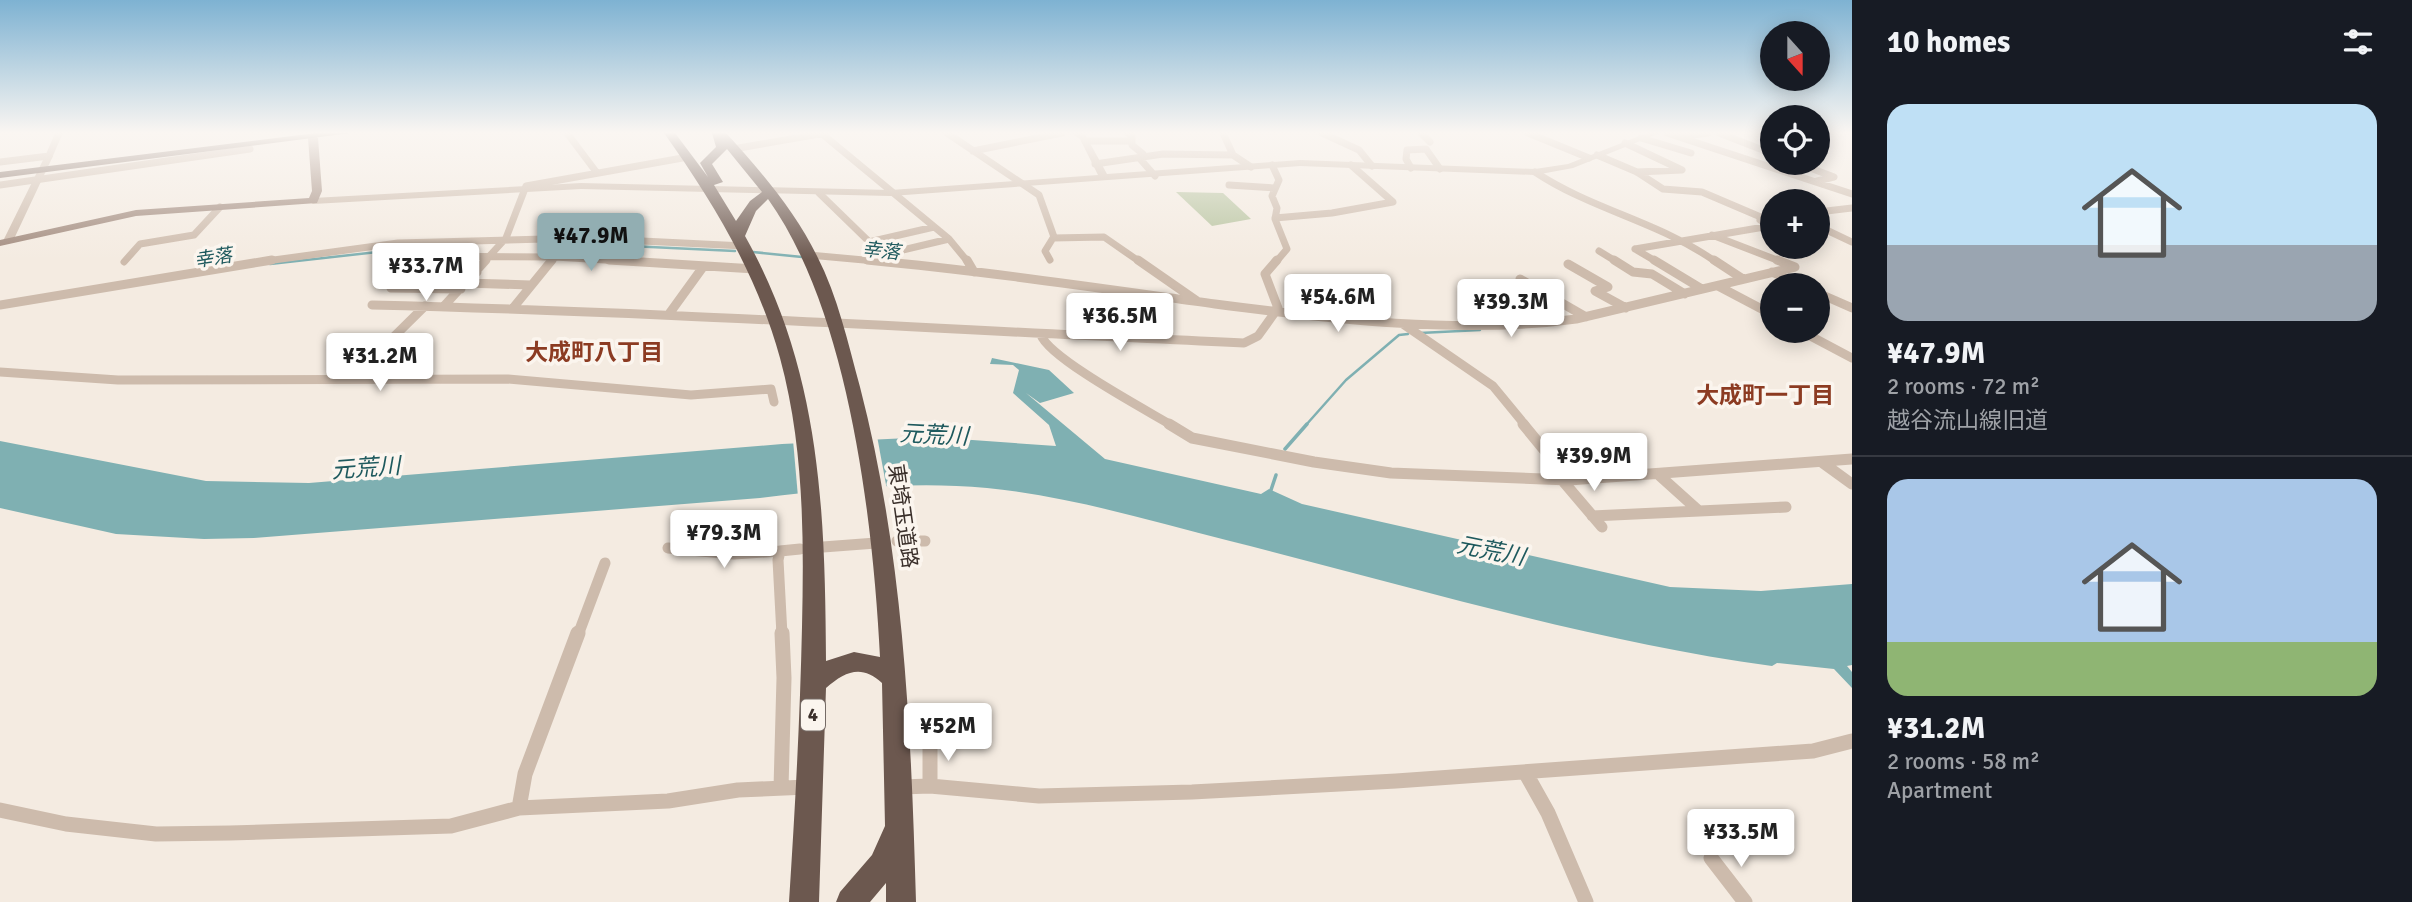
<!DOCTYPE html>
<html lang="en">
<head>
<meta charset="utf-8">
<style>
  body { margin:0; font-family:Signika,"Noto Sans JP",sans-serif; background:#242831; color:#f1f3f6; height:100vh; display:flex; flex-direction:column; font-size:26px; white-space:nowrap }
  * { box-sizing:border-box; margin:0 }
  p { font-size:23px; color:#9ea1a6 }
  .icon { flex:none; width:38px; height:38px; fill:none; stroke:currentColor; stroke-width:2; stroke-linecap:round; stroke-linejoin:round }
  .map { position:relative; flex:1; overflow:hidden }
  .drawer { display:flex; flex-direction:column; background:#171b24; width:560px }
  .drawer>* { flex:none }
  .needle { width:46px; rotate:159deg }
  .controls { position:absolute; left:1760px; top:21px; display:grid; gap:14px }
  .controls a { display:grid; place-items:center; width:70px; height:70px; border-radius:50%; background:#171b24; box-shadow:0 4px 18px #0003; font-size:35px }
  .price { position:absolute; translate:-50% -60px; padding:0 16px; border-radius:7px; background:#fff; color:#222; font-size:23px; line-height:46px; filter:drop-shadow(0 2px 4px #0008) }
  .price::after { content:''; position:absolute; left:50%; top:42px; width:21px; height:16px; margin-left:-10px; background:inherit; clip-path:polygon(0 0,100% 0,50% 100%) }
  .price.selected { background:#92aeb2; color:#111 }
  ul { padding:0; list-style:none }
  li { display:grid; align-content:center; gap:14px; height:371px; padding:0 35px }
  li+li { border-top:2px solid #363941 }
  li span { display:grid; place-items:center; height:217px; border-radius:21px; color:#555 }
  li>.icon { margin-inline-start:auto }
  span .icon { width:126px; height:126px; fill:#fffc; stroke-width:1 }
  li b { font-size:30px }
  h2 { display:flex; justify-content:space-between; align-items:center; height:84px; padding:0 35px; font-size:30px }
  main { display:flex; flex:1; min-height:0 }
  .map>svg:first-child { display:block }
</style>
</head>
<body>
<main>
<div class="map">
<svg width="1852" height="902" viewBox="0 0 1852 902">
  <rect width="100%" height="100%" fill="#f4ebe1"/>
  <path fill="#b8c4a0" d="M1176,192L1223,193L1251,219L1212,226Z"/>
  <path fill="#7fb0b2" d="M992,358L1049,370L1074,393L1040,403L1026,393L1105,459L1261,494L1269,489L1302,504L1670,587L1761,591L1852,584V665L1847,666L1852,672V688L1834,669L1777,663L1772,666C1589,641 1410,586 1230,541C1150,521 1070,496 987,488C911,481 835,489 760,498L254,538L204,539L116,534L0,508V441L206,481L309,483L782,444L930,437L1056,446L1049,425L1013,393L1019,370L1013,365L990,364Z"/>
  <path fill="#f4ebe1" d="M877,436L887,490L798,497L793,440Z"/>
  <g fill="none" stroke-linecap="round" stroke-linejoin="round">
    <path stroke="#7fb0b2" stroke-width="2.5" d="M545,242L735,251
      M436,246L458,245
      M753,252L802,257
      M270,264L431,246
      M1481,319L1502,284
      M1420,333L1480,330
      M1306,425L1346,380L1399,335L1408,334"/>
    <path stroke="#7fb0b2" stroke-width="3.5" d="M1285,449L1307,424
      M1270,493L1276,475"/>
    <path stroke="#cdbbac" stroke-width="7" d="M567,133L597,173
      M821,133L949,239L968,262
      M947,133L1039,195L1054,237
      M1128,133L1132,137V145L1143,154L1141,160L1155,176
      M1223,133L1233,155L1251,167
      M1322,133L1359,150L1372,166
      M1421,133L1430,142
      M1528,133L1589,158
      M1667,133L1852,194
      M1719,133L1773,154
      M1684,136L1708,133
      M1641,138L1691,153
      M1085,141H1130
      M1625,143L1682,170L1637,172
      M733,149L825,133
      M973,151L1062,133
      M1597,155L1637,172L1663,189L1702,192L1763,218
      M0,162L49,156L59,133
      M1797,163L1834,177L1817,181
      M1095,164L1163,154L1233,155
      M1272,165L1279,180L1272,196L1277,208L1275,219L1287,249L1276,262
      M1411,168L1406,159L1407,150L1426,149L1440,169
      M1535,172C1592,210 1660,222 1716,262
      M0,185L250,149
      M1229,185L1274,188
      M819,193L890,262
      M1818,212L1852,208
      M1275,218L1332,213L1393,202L1351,165
      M1818,226L1852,242
      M1712,235L1782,262
      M869,242L934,227
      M1635,249L1770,226L1760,220L1773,217
      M1635,249L1657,262
      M1599,251L1617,262
      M809,255L886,262
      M882,255L949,239
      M1050,260L1045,251L1053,238L1104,237L1140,262
      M124,262L140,244L194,235L220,207
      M259,262L398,243L581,238L744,246
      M420,262L426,256L555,257L638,262
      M484,262L506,238L526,186L688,157
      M551,262L555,257"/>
    <path stroke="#cdbbac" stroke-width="9" d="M422,260L408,273L477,272
      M609,260L755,269
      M867,260C983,271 1099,288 1215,304C1330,319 1461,335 1576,319L1795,267
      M967,260L974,272
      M1138,260L1197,301
      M1614,260L1633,272L1652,274L1685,294
      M1654,260L1702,289
      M1714,260L1743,279
      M1777,260L1795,267
      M1568,264L1608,287L1595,291L1626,308
      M1772,272L1802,285
      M1520,279L1586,317
      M466,283L530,285
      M1718,286L1773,315
      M391,288L461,289
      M1818,293L1852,308
      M0,305L272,260
      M372,305C663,312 953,330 1244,343L1258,336L1278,308L1265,274L1277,260
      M444,306L486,260
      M513,308L552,260
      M669,314L703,267
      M1403,324L1493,386L1525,425
      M1801,331L1852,358
      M1041,335C1049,358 1146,410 1171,425
      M0,372L118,380L508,379L691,395L771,389L774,402
      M353,377L425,306"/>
    <path stroke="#cdbbac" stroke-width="11" d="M1169,424L1192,438L1314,462L1391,473L1569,480L1852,459
      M1523,424L1569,480
      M1823,463L1852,484
      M1660,476L1699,511
      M1562,480L1602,527
      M1592,516L1786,507
      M897,541H925
      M823,547L876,543
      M668,548L734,554L780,551
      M578,635L605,563
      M782,635L778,560L780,551L800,549"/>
    <path stroke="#cdbbac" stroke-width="15" d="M930,740V786
      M1525,772L1548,813L1586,902
      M901,787L930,786L1039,796L1192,792L1396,781L1813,751L1852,741
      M781,788L784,678L782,633
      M519,808L525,774L578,633
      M0,810L66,824L156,834L230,833L451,826L519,808L668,801L738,790L807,787
      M1711,858L1745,902"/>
    <path fill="#cdbbac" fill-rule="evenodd" d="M1071,133H1082L1086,136L1107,174L1300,160L1535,169L1568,164L1647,133H1660L1573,168L1535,175L1300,166L891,196L581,189L313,204L308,201L313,198L581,183L891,190L1098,175L1080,139Z
      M49,153L53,156L13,241L4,243L3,241L45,156Z"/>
    <path fill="#a18a7d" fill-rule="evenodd" d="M313,135L318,138L322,191L317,203L136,216L0,246V240L136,210L309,198L312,191L308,138Z"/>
    <path fill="#7d675c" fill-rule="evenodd" d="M316,133H351L0,178V172Z"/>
    <path fill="#6c584f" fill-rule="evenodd" d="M664,133H675L708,177L700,163L716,147L712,133H726C760,170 795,211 817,256C838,297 848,343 860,387C904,556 911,729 916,902H886V883L870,902H836L840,892L872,855L885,826L882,683C862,664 845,671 826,688L819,902H789C795,810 800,719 802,627C804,537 804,446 780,358C757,275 714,203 664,133ZM727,149L762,192L750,201L736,221L714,185L723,182L712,164ZM768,199C849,312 873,520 880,657L854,652L826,661C825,510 821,371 745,236L756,211Z"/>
  </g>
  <linearGradient id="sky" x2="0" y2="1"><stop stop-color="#7eb2d2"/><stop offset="0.51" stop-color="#faf6f2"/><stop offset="1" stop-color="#faf6f2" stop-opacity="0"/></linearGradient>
  <rect width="1852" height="260" fill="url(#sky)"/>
  <g text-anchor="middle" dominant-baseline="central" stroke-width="7" stroke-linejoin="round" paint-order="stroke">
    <g font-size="19" font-style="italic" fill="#1f5a5e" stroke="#fbf5ee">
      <text transform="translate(881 251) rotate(6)">幸落</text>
      <text transform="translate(213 258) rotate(-9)">幸落</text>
    </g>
    <rect fill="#fbf5ee" stroke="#756b66" stroke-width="2" x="801" y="699.5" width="24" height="31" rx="5"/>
    <g font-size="19" font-weight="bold" fill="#3b302b">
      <text x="813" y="715">4</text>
    </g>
    <g font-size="21" fill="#3b302b" stroke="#fbf5ee">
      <text transform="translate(903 516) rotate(82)">東埼玉道路</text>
    </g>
    <g font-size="23" font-weight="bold" fill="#8c3b22" stroke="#fbf5ee">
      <text x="594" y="352">大成町八丁目</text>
      <text x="1765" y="395">大成町一丁目</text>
    </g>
    <g font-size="23" font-style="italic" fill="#1f5a5e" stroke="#fbf5ee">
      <text transform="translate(934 435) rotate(3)">元荒川</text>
      <text transform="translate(366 468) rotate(-4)">元荒川</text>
      <text transform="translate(1491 551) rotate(11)">元荒川</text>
    </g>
  </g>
</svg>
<div class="controls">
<a><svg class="needle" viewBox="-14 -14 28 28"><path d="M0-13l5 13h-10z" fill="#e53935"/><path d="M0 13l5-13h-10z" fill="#9ea1a6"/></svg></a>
<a><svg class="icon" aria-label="locate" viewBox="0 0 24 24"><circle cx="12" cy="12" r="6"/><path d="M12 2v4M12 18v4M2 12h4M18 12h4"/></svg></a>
<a>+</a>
<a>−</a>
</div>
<b class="price selected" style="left:591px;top:273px">¥47.9M</b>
<b class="price" style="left:426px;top:303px">¥33.7M</b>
<b class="price" style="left:1338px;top:334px">¥54.6M</b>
<b class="price" style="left:1511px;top:339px">¥39.3M</b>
<b class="price" style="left:1120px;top:353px">¥36.5M</b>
<b class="price" style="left:380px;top:393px">¥31.2M</b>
<b class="price" style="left:1594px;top:493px">¥39.9M</b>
<b class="price" style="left:724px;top:570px">¥79.3M</b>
<b class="price" style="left:948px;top:763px">¥52M</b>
<b class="price" style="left:1741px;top:869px">¥33.5M</b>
</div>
<section class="drawer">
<h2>10 homes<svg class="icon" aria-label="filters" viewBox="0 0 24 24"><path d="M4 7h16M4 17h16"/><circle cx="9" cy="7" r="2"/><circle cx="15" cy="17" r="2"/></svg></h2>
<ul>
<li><span style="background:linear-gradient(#bfe0f5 65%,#9aa5b1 0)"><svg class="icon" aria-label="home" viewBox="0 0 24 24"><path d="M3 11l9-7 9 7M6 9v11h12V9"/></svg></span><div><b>¥47.9M</b><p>2 rooms · 72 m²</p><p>越谷流山線旧道</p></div></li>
<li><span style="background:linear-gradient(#a9c7e8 75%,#8fb573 0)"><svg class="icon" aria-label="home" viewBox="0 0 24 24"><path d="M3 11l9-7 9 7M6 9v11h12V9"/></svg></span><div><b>¥31.2M</b><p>2 rooms · 58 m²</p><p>Apartment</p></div></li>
</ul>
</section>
</main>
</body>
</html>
